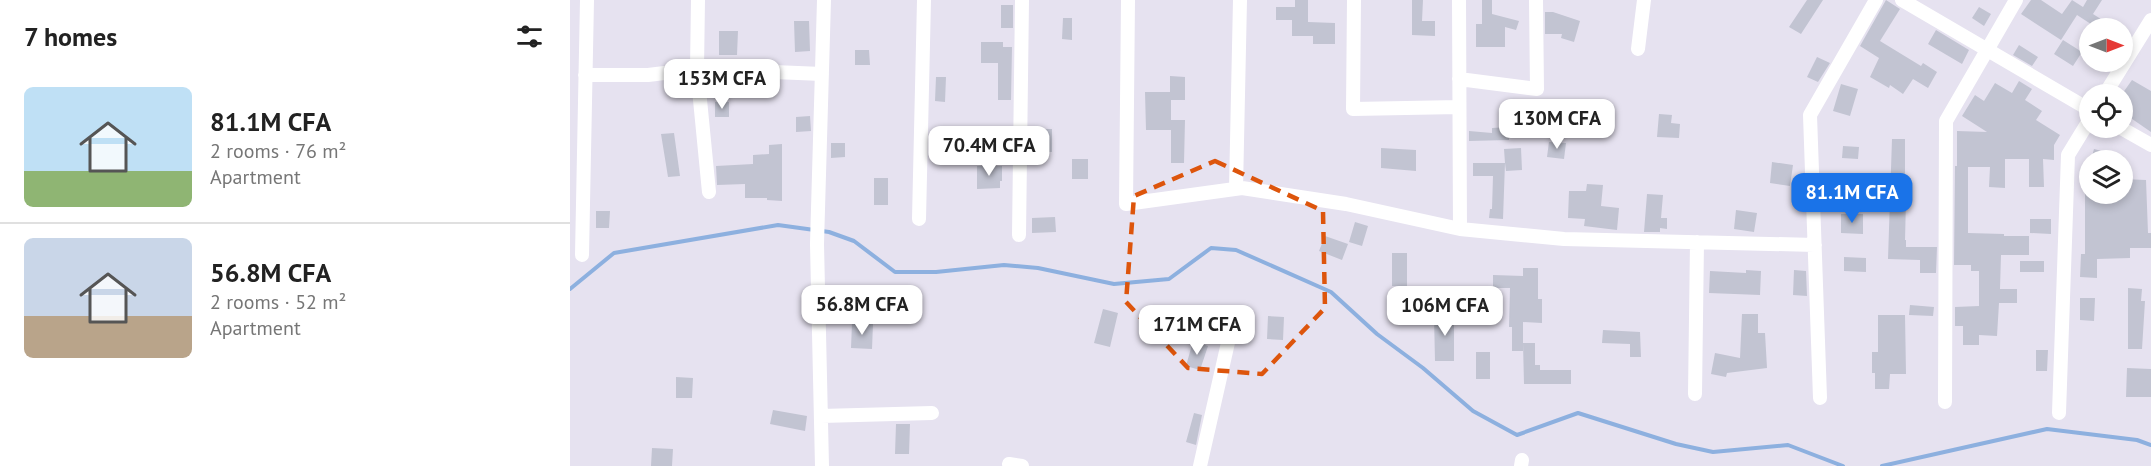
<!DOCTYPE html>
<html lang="en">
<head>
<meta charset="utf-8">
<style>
  body { margin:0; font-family:"PT Sans",sans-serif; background:#f6f6f6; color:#222; height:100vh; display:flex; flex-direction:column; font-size:22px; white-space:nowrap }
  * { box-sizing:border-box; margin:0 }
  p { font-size:20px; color:#767676 }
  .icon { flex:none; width:33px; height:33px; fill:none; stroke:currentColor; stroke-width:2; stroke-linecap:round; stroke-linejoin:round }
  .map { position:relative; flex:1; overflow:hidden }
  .panel { display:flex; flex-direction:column; background:#fff; width:570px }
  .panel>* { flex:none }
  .needle { width:39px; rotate:90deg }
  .buttons { position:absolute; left:1509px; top:18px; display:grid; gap:12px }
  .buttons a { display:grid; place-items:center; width:54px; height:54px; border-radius:50%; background:#fff; box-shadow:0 3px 9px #0003; font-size:30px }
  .price { position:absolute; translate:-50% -51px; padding:0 14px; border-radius:12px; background:#fff; color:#222; font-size:20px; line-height:39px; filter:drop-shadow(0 2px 3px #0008) }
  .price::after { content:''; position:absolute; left:50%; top:36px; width:18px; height:14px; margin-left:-9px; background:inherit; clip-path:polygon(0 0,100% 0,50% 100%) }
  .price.active { background:#1a73e8; color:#fff }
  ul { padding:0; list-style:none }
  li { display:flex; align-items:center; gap:18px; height:150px; padding:0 24px }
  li+li { border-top:2px solid #e0e0e0 }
  li span { display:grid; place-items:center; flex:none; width:168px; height:120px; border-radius:9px; color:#555 }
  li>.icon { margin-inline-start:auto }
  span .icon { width:72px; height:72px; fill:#fffc; stroke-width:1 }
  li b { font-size:26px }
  h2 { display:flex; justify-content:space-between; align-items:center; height:72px; padding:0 24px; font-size:26px }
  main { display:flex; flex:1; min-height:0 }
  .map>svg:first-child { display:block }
</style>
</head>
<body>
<main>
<section class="panel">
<h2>7 homes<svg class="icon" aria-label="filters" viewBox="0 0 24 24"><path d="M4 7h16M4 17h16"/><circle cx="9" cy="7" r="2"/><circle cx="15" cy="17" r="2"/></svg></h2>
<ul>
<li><span style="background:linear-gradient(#bfe0f5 70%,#8fb573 0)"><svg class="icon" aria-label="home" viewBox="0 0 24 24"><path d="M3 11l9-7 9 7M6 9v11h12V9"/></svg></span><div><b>81.1M CFA</b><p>2 rooms · 76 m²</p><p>Apartment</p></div></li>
<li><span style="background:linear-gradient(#c9d6e8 65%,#b9a48a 0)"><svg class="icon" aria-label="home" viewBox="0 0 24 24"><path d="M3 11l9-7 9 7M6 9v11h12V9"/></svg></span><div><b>56.8M CFA</b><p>2 rooms · 52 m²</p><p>Apartment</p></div></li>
</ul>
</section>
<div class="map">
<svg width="1581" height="466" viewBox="0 0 1581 466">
  <rect width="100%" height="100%" fill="#e6e2f0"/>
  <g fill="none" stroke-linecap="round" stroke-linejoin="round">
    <path stroke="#8db0df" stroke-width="4" d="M0,289L44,253L208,225L259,232L284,241L325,272H366L434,265L468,268L544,284L599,279L641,248L666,250L761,292L807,334L853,368L903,411L947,435L1008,413L1106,444L1143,452L1218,445L1273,466
      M1312,466L1477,429L1567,440L1581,445"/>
  </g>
  <path fill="#c2c4d2" d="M725,0H738V22L765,23V44H743V36H722V20H706V7H725Z
    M842,0H853L852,21H865V36L842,35Z
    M912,0H922V14L949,21L946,30L935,27V47H906V24H912Z
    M1237,0H1253L1231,34L1219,27Z
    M1316,0L1330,9L1310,41L1351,66L1353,63L1367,72L1358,88L1343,79L1333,94L1320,85L1319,88L1300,77L1309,58L1290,46Z
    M1461,0H1471L1492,14L1502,0L1513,7L1517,0H1532L1523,14L1545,28H1527L1507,15L1491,40L1451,14Z
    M431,5H443V28H431Z
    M1409,7L1421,14L1414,26L1402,18Z
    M975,12H983L1010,21L1004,42L991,38L992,34H975Z
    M493,18H502V40L492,39Z
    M224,21H239L240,51L225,52Z
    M1366,30L1399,50L1392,64L1358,44Z
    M149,31H168L167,55H149Z
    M1493,40L1512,52L1503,66L1484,54Z
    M411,42H433V47H442L441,100H428V63H411Z
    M1449,45L1468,57L1462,66L1443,55Z
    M285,50H299L300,65H285Z
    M1247,57L1260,63L1248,82L1237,77Z
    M600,76L615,77V100H601V120H615L614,163H601V130H576L575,92H600Z
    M366,77H376L375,102L365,101Z
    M1562,80L1581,91V132L1552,112V94Z
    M1449,81L1462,89L1455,100L1472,111L1466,120L1490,135L1484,145V160L1473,159L1474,187H1459V159H1435V188L1419,187L1420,167H1398V233L1434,234V236H1459V255H1431L1430,289H1447V303H1429L1427,336L1409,335V345H1393V326H1385V307L1409,306V271H1401V265H1384L1385,166H1387V131L1417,132L1392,116L1405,95L1414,101L1425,83L1442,93Z
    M1271,84L1288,89L1280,116L1263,111Z
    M145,102H159V117H145Z
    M1089,114L1102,115L1101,123L1110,124L1109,138L1087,137Z
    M240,116L241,131L226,132V117Z
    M939,127V140L899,141V131L922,133V128Z
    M428,129L441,130V152H428Z
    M463,129H482V152H463Z
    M104,133L110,176L98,177L91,134Z
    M1322,139H1335V201H1336L1335,240H1336V247H1367L1366,273H1350V260L1318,259Z
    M979,142L996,143L994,159L977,157Z
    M261,143H275V157L261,158Z
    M212,144V201L197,200V198H175V184L147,185L146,166L183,164V155L199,154V145Z
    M1273,146L1289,147L1288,159L1272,158Z
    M811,148L846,150V171L811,168Z
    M951,148L952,170L936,171L935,163L933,219L919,218L920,209H922L923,176H903V163H935L934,149Z
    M1524,149L1554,157V160H1521Z
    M502,159H518V179H502Z
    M1202,162L1223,165L1220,186L1200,183Z
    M407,166H432V181H430V188L407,189Z
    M304,178H318V205H304Z
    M1552,179L1576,180L1578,233H1581V248H1560V258L1527,259V278L1510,277L1511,254H1515V194H1552Z
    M1017,184L1033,185L1031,206L1049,208L1047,230L1014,226L1015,219L998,218L999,191H1016Z
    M1077,194L1093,195L1091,218H1097V229L1090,228V232H1074Z
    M1166,210L1187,213L1184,232L1164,229Z
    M26,211H40L39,228H26Z
    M1271,214H1293V234L1271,233Z
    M485,217L486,232L462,233V218Z
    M1460,219H1481V234L1460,233Z
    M785,222L798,226L792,246L779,242Z
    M755,236L778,244L772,260L749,251Z
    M822,253H837V286H822Z
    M1274,257L1296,258V272L1274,271Z
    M1450,261H1474V272H1450Z
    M953,268H968V299H972V323L953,322V351H942V327H939L940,288H923V275L953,276Z
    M1176,270L1191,271L1190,295L1139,293L1140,271L1176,273Z
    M1224,270L1236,271L1237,296L1223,295Z
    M1558,288L1572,289L1571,301H1575L1572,349H1558Z
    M1510,298H1525L1524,321L1510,320Z
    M903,304H920V325H903Z
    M1340,305L1364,307L1363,316L1339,315Z
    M533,309L548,313L540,347L524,343Z
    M874,309L884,310V361H865L864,316L874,317Z
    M1172,314H1188V333H1195L1197,368L1157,373L1156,377L1141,374L1145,353L1170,358Z
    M1308,315H1335L1336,374H1320L1319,389H1305V373H1302V352H1308Z
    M698,316L714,317L713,340L697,339Z
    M282,323L303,324L302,349L281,348Z
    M1033,330L1070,332L1071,357H1060V344L1032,343Z
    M623,341L638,346L630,370L616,366Z
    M953,343H965V365H970V370H1001V384H954Z
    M1466,350H1478L1477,371H1466Z
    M906,352H920V379H906Z
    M1557,368L1581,369V397H1556Z
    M106,377L123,378L122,398H106Z
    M203,410L237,416L235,431L200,424Z
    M624,413L632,415L626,445L616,442Z
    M326,424H340L339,454H325Z
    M82,448L103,449L102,466H81Z"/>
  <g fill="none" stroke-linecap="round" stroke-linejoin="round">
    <path stroke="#fff" stroke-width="14" d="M128,0L127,69L139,192
      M558,0L556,204L672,188L776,204L890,229L994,239L1245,245
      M784,0L783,109L889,107
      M889,0L890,229
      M1332,0L1520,110
      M1068,49L1074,0
      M15,75H78L127,69L252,74
      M889,79L967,89L966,0
      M1535,94L1581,20
      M1551,128L1581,145
      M666,189L670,0
      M349,219L354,0
      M449,235L452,0
      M12,255L17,0
      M1125,394L1127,242
      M1250,398L1240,115L1306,0
      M1375,402L1376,121L1446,0
      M1489,413L1498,155L1520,119
      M251,416L362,413
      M439,464L452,466
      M252,466L247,244L254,0
      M630,466L662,325
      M951,466L952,460"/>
  </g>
  <path fill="none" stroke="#dd550c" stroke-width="4.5" stroke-dasharray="12 8" stroke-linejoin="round" d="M645,161L753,211L755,308L692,374L618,368L556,302L564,196Z"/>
</svg>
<div class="buttons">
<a><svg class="needle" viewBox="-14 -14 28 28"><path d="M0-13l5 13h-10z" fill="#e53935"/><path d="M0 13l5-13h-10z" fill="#767676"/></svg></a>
<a><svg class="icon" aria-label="locate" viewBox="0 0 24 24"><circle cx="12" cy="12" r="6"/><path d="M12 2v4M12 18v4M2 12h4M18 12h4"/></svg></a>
<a><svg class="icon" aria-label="layers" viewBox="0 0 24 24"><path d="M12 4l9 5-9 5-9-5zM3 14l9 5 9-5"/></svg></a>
</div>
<b class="price" style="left:152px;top:110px">153M CFA</b>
<b class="price" style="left:987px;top:150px">130M CFA</b>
<b class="price" style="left:419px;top:177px">70.4M CFA</b>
<b class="price active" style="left:1282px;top:224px">81.1M CFA</b>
<b class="price" style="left:292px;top:336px">56.8M CFA</b>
<b class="price" style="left:875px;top:337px">106M CFA</b>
<b class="price" style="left:627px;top:356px">171M CFA</b>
</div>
</main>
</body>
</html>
